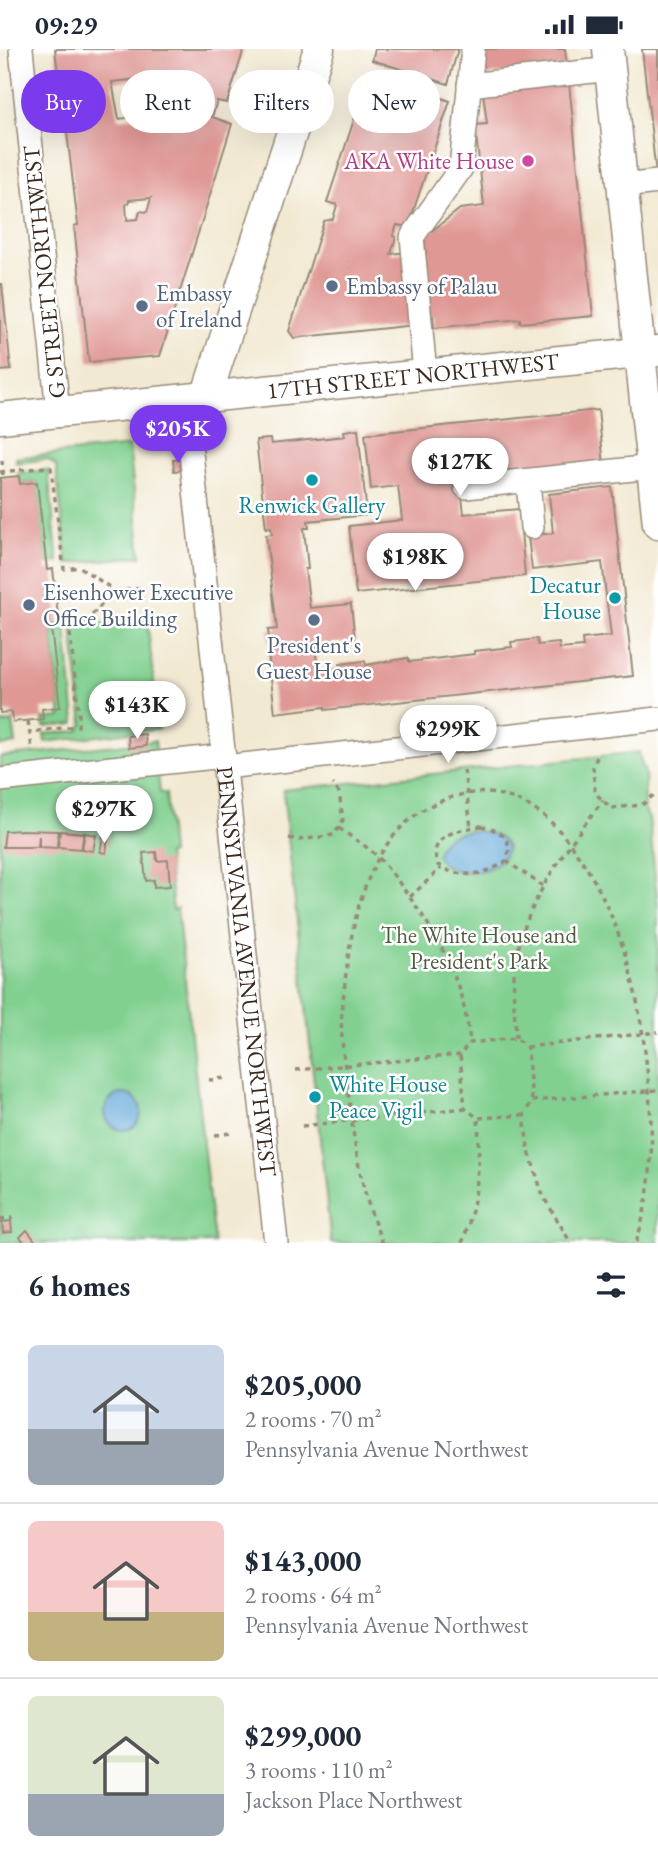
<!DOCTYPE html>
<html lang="en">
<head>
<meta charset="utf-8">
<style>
  body { margin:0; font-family:"EB Garamond",serif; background:#f2f2f3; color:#1f2937; height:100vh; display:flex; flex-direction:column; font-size:26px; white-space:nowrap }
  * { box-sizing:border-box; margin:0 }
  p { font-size:23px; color:#747a83 }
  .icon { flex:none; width:38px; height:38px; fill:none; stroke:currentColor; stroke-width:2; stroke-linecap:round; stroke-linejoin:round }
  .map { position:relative; height:1194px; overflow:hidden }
  .panel { display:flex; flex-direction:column; background:#fff; flex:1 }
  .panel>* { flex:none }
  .guide { position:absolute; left:21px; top:21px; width:616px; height:63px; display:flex; gap:14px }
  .price { position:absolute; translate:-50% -60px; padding:0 16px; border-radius:24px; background:#fff; color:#222; font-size:23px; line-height:46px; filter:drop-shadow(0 2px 4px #0008) }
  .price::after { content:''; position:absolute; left:50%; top:42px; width:21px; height:16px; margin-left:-10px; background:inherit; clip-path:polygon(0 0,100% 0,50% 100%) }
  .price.current { background:#7c3aed; color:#fff }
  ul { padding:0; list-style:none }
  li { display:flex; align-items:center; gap:21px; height:175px; padding:0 28px }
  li+li { border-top:2px solid #e0e1e3 }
  li span { display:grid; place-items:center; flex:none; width:196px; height:140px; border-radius:10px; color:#555 }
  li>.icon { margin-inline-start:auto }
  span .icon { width:84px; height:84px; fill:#fffc; stroke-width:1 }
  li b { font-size:30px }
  h2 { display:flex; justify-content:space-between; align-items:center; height:84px; padding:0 28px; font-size:30px }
  .pill { padding:0 24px; border-radius:32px; background:#fff; box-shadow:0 7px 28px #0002; font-size:24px; line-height:63px }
  .pill.current { background:#7c3aed; color:#fff }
  .status { display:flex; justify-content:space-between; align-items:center; height:49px; padding:0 35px; background:#fff; direction:ltr }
  .status svg { height:19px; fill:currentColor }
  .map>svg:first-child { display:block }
</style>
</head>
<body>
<div class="status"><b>09:29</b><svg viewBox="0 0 49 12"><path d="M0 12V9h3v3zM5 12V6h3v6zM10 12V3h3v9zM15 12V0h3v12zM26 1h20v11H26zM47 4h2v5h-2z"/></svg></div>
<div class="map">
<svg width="658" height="1194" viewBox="0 0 658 1194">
  <rect width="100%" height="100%" fill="#fff"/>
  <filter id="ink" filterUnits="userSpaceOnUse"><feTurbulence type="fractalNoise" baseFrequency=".0143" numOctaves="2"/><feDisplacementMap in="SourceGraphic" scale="14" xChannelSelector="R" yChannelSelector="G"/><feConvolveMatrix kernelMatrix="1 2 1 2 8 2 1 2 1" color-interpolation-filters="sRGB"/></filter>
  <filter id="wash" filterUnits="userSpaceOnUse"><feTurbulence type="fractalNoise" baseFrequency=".00686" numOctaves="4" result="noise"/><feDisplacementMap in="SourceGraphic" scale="28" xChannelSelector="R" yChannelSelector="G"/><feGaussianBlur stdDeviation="1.57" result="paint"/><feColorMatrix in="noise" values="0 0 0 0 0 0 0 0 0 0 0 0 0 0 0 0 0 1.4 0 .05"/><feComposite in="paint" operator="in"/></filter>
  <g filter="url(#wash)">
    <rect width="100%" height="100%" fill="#f2e9d2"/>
    <path fill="#81d090" stroke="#5e7d57" stroke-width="2" d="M129,397L141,507L67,515L56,417L47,410L16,414V409Z
      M48,421L58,513L46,514L36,433L20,435L18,424Z
      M147,570L159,680L45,693L44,685L78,682L83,675L72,578Z
      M66,580L75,673L74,675L44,678L43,670L61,668L52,582Z
      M13,673L16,695L0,697V675Z
      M155,692L160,744H166L171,805H167L173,861L177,859L214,1194H0V708Z
      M639,703C640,712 643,717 645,725C648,739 638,755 649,769L658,858V1194H331L283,741Z"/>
    <path fill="#64a9d9" stroke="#506a7c" stroke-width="2" d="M470,782C484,782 501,784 507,798C503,827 448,832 437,806C439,789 454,784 470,782Z
      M105 1063a18 18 0 1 1 36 0a18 18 0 1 1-36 0Z"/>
    <g id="blocks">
      <path fill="#e09894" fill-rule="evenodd" d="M55,0H244L227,54L217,52L212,68L232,75L160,307L89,313L74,177L78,176L64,59H62ZM149,29L158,32L152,49L164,53L159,68L150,66L119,70L112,33ZM151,149L147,163L140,162L138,170L127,171L126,155L129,154V151Z
        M375,0H458L448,35L372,11Z
        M483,0H565L567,18L480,27Z
        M642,0H658V125H656Z
        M369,25L450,52L408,178L397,176L393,187L396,188L391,205L416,202V205L426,204L424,188L460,160L484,157L475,76L487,75L483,43L569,34L593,267L520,274V270L434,279L433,267L418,268L415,276L294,289L289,282L324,172L333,170L337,156L327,153Z
        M0,235H2L11,321L0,322Z
        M598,361L604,416L460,432L464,465L519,460L525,527L356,545L349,477L402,471L398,437L371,440L365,385Z
        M358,380L367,466L308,472L309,479H304L308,520H305L310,559L351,555L355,592L315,597L318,622L341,619L340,615L363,612H365L366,616L408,609L409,613L474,605V602L512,598L511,593L537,590L538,596L559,594L560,600L583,598L582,590L611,587L602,513L532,521L528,487L553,484L549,445L612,438L633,627L325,661V658L275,664L268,604H271L268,581L277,580L266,486L272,485L271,478L266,479L256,391L270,390L271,395L345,387L344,382Z
        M181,410L183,421L174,422L173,411Z
        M19,427L20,435L37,433L47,521L53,520L59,576L51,577L60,658L42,660L43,670L13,673L12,663L0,664V429Z
        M145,685L146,697L129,699L128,687Z
        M22,781L58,782L57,799L39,798V787L38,798H3L5,782Z
        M60,782L84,784L81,800L58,798Z
        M85,784L96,786L93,802L82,800Z
        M103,787L108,788L106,804L100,803Z
        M156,803L157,812L168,811L170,837L154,838V831L146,832L143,804Z
        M11,1172L12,1183L3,1184L2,1173Z
        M27,1181L37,1194H25L20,1188Z"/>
    </g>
  </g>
  <g filter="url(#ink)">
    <use href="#blocks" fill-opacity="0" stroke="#968a78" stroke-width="2"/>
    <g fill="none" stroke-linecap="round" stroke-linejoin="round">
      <g stroke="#968a78" stroke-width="26">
        <g id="minor">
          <path d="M21,0L58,363"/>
          <path d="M469,36L611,20"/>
          <path d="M623,137L658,133"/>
          <path d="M425,324L412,188L461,119L473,0"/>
          <path id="s1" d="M206,348L189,385L276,1194"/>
          <path d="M528,432L532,478"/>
          <path d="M466,438L652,418"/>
          <path d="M225,718L658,670"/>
          <path d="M0,731L224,707"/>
        </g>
      </g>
      <g stroke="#968a78" stroke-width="33">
        <g id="major">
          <path d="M608,0L658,475"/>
          <path d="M206,348L319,0"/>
          <path id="s2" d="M0,369L658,302"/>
        </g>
      </g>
      <path stroke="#968a78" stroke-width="3.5" stroke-dasharray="5 5" stroke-linecap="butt" d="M2,411L3,429
        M0,423L48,418L51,419L64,520L80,518L115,542L86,572L69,575L79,667L78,677L30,683
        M56,548L144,539
        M485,660L487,671
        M28,672L32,699
        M597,708L593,718L595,744L611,759L642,756L655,745
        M464,721L471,779
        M481,777C500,781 515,790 506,812C487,826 459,831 438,816C426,786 458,781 481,777Z
        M339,779C349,787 360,793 370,801C385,813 397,831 408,846C442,892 464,936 470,994
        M289,789L299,791L334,786L343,771L339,744L333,735
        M506,812L543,837
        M410,848L441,819
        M516,989C515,964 511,937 516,912C526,850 566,801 603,751
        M527,998L658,983
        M296,1021L460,1006
        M209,1031L226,1029
        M532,1052L658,1041
        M524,1066L478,1069L465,1059L460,1006L470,994L516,989L527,998L532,1052L524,1066L528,1099L543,1147L571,1194
        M302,1077L465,1059
        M215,1086L232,1084
        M0,1170L13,1169
        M383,1194C362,1149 355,1100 349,1051C347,1030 343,1009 342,988C340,967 344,945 346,924C355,849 379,761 465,745C503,738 540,758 563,786C629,866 646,973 651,1074C653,1114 648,1156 636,1194
        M462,1194C478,1154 480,1112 478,1069"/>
      <use href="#minor" stroke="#fff" stroke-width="23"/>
      <use href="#major" stroke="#fff" stroke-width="30"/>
    </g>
  </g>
  <circle fill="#d1479c" stroke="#fff" stroke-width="2.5" cx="528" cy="112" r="7"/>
  <g fill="#5c6f8a" stroke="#fff" stroke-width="2.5">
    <circle cx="332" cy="237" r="7"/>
    <circle cx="142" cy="257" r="7"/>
    <circle cx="29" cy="556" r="7"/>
    <circle cx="314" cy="571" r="7"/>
  </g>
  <g fill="#0f9aa8" stroke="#fff" stroke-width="2.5">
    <circle cx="312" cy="431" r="7"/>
    <circle cx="615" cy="549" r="7"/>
    <circle cx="315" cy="1048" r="7"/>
  </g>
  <g text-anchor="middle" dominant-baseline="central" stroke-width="5" stroke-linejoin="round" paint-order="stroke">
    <g font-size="23" fill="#b23c85" stroke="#fff" text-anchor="end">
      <text x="514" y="112">AKA White House</text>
    </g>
    <g font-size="23" fill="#3b2a1e" stroke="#fff">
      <text transform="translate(44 223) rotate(-96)">G STREET NORTHWEST</text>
      <text stroke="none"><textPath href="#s2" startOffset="415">17TH STREET NORTHWEST</textPath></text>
      <text stroke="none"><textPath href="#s1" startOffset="581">PENNSYLVANIA AVENUE NORTHWEST</textPath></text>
    </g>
    <g font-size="23" fill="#4e5e75" stroke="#fff" text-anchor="start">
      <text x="346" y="237">Embassy of Palau</text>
      <text x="156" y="244">Embassy<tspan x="156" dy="26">of Ireland</tspan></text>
      <text x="43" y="543">Eisenhower Executive<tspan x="43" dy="26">Office Building</tspan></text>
      <text x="314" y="596" text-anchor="middle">President's<tspan x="314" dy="26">Guest House</tspan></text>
    </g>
    <g font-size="23" fill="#0d838f" stroke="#fff">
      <text x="312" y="456">Renwick Gallery</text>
      <text x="601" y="536" text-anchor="end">Decatur<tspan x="601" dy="26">House</tspan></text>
      <text x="329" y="1035" text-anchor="start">White House<tspan x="329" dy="26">Peace Vigil</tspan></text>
    </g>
    <g font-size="23" fill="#505c40" stroke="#fff">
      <text x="479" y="886">The White House and<tspan x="479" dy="26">President's Park</tspan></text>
    </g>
  </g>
</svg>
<b class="price current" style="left:178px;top:416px">$205K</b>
<b class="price" style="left:460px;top:449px">$127K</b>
<b class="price" style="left:415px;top:544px">$198K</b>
<b class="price" style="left:137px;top:692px">$143K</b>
<b class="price" style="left:448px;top:716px">$299K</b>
<b class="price" style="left:104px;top:796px">$297K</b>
<div class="guide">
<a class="pill current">Buy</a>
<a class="pill">Rent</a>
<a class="pill">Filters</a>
<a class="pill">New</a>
</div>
</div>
<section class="panel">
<h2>6 homes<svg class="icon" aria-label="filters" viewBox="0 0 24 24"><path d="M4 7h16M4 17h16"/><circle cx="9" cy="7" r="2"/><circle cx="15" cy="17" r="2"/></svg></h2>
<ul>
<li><span style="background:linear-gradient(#c9d6e8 60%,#9aa5b1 0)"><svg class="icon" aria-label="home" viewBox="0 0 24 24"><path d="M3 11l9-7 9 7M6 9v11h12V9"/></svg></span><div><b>$205,000</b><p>2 rooms · 70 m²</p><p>Pennsylvania Avenue Northwest</p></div></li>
<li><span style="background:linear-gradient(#f6c9c9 65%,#c2b280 0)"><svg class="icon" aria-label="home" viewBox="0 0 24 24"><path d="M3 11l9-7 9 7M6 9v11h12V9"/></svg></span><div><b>$143,000</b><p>2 rooms · 64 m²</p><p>Pennsylvania Avenue Northwest</p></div></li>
<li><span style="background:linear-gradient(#dfe7d0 70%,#9aa5b1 0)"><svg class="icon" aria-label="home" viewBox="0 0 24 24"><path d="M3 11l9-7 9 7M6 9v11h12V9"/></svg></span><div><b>$299,000</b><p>3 rooms · 110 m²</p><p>Jackson Place Northwest</p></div></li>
</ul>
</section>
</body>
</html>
